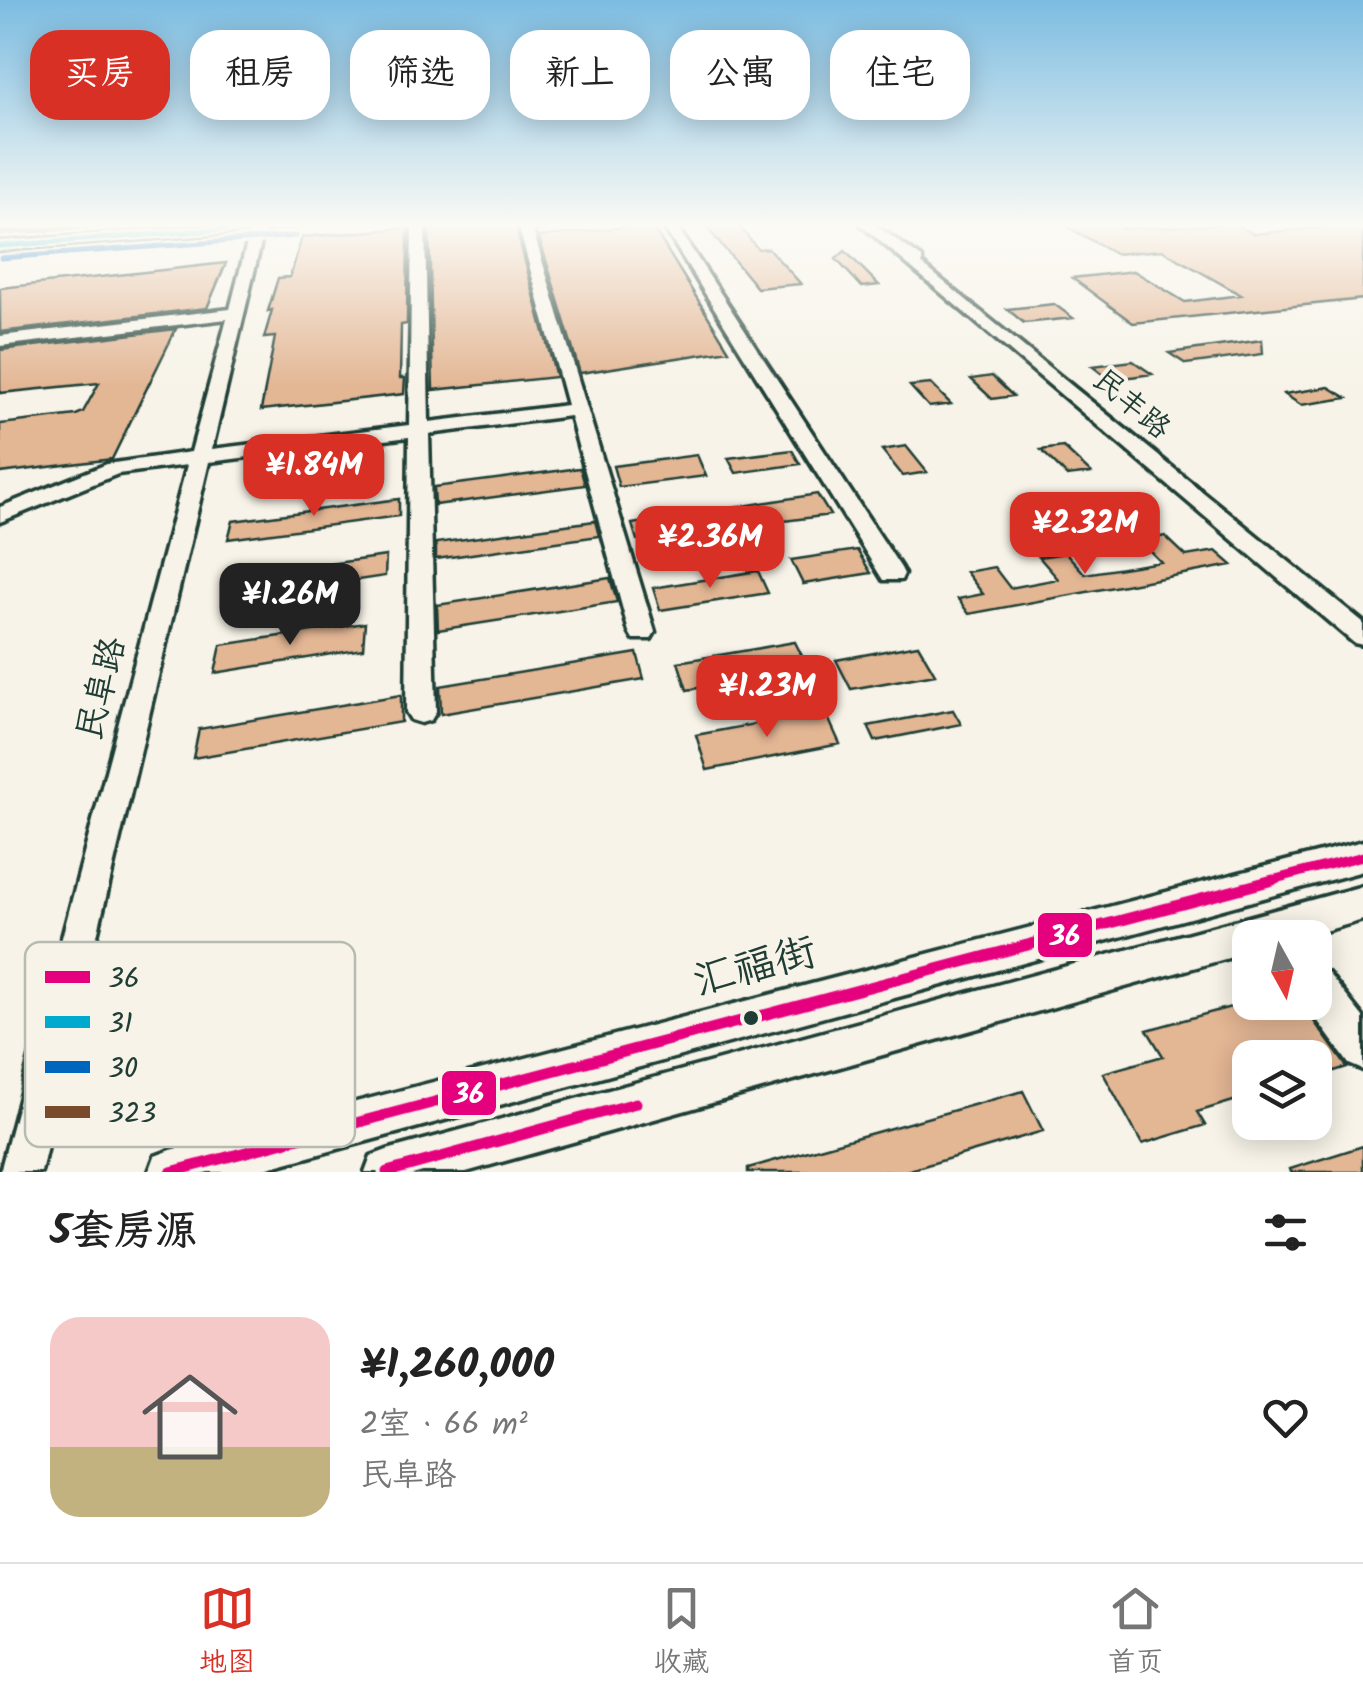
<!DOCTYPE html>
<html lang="zh">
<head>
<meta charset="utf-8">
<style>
  body { margin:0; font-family:Kalam,"LXGW WenKai TC",sans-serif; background:#f6f6f6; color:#222; height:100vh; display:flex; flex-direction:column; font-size:38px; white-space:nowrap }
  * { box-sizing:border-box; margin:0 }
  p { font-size:32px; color:#767676 }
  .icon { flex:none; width:55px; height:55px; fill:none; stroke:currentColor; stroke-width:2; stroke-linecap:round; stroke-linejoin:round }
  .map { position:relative; height:1172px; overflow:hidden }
  .panel { display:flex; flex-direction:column; background:#fff; flex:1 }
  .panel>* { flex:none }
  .banner { position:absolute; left:30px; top:30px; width:1305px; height:90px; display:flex; gap:20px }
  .needle { width:65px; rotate:172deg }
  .fabs { position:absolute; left:1232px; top:920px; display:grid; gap:20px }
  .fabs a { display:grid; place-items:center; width:100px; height:100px; border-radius:20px; background:#fff; box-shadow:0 5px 25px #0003; font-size:50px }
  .price { position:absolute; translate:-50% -85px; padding:0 22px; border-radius:20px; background:#d93025; color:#fff; font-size:32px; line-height:65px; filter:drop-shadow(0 2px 5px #0008) }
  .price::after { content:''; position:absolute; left:50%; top:60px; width:30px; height:22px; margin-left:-15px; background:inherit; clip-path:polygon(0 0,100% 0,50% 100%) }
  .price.selected { background:#222; color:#fff }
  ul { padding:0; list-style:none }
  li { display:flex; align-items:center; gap:30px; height:250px; padding:0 50px }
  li+li { border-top:2px solid #e0e0e0 }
  li span { display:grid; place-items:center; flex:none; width:280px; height:200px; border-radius:30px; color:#555 }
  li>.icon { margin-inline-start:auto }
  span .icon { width:120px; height:120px; fill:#fffc; stroke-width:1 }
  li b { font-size:42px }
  h2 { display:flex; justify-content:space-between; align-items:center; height:120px; padding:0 50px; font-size:42px }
  .pill { padding:0 35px; border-radius:30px; background:#fff; box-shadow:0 5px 25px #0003; font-size:35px; line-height:90px }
  .pill.selected { background:#d93025; color:#fff }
  .menu { display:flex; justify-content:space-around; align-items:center; height:140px; border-top:2px solid #e0e0e0; background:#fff; font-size:28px; color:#767676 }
  .menu a { display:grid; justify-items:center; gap:5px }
  .menu .selected { color:#d93025 }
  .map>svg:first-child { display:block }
</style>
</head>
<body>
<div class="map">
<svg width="1363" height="1172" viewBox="0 0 1363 1172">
  <rect width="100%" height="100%" fill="#f7f3e8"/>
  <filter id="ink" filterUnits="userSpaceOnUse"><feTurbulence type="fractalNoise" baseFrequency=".01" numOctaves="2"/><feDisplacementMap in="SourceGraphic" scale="20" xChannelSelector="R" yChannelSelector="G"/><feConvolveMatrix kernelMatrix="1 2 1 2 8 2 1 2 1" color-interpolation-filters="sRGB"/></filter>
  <g filter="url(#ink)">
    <path fill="#f1e1cf" d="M0,224H162L0,236Z"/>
    <path fill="#e3b694" stroke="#1f3d34" stroke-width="2.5" d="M515,224L556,377L433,390L429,226Z
      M651,224L729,350L580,373L539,237Z
      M704,224H737L758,249L768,248L801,284L757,288Z
      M1063,224H1121V229L1235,224L1254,234L1363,224V299L1133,323L1072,278L1134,271L1185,302L1241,295L1162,250L1115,254Z
      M408,228L407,324L401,325L400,378H405L404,394L261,410L275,337L264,338L272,310L268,311L278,278L290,277L302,237Z
      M845,251L879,285L862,287L836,259Z
      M226,263L207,308L0,332V288Z
      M1054,304L1073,318L1024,323L1007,309Z
      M176,329L112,459L0,473V424L76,415L83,412L99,383L0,393V350Z
      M1262,340L1263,354L1186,364L1169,353Z
      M1133,361L1152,374L1110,380L1092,366Z
      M992,376L1013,396L992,399L971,379Z
      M931,384L951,404L929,407L910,386Z
      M1329,387L1347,398L1301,405L1284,394Z
      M906,446L927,472L903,476L882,450Z
      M1063,447L1091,473L1067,476L1041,450Z
      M792,450L800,464L736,473L728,458Z
      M697,455L706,476L619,487L613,466Z
      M580,468L585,485L435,505L434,487Z
      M817,494L830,515L637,540L632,524Z
      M399,499V516L228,539L233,521Z
      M595,521L599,536L436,559V543Z
      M1165,536L1186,556L1216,551L1232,565L969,614L958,599L983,594L966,572L994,567L1010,588L1058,579L1039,557L1066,553L1085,574L1161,562L1140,541Z
      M857,550L871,573L803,584L791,560Z
      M386,556L385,576L224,600L229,578Z
      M758,571L768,593L660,610L653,588Z
      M610,578L617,602L438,630L437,605Z
      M365,623L363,649L215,673L221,645Z
      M795,642L808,668L687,690L678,662Z
      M918,645L935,674L851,689L836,660Z
      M637,653L644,679L441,714L440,686Z
      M401,695V722L193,758L199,729Z
      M953,710L961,724L875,741L868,726Z
      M825,711L840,744L707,770L696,735Z
      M1249,1002H1300L1347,1067L1315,1077V1058H1250V1096L1197,1112L1205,1125L1142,1144L1103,1073L1163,1056L1147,1030Z
      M1023,1091L1043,1131L903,1172H748V1168Z
      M1363,1146V1172H1291L1290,1169Z"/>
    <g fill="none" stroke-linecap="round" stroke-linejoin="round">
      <g stroke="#1f3d34" stroke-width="7">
        <path id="minor" d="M244,224H302L264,230L212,449L409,425L412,224H425L429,422L567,405L518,224H531L655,632L651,639H633L629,632L570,416L429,434L436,712L431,720L421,723L411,720L406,712L409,437L209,462L41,1172H0L187,465L118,474L0,522V507L107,464L191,452L227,319L0,346V336L230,309L250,231L0,250V242Z
          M662,224H675L901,568L904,574L901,580H883Z
          M860,224H874L922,258V264L1363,622V645L1354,643Z
          M1363,841V871L253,1172H149L155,1156L171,1150Z
          M1363,886V920L1300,938H1250V952L466,1172H365L371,1156L387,1150Z
          M1315,967L1328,973L1363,1017V1070L1349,1064L1304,1002H1315Z"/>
      </g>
      <use href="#minor" fill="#f7f3e8" fill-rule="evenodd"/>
      <g stroke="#f7f3e8" stroke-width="16">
        <path id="bus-1-far1" d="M1264,882L1363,856"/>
      </g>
      <g stroke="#f7f3e8" stroke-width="19">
        <path id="bus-1" d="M171,1172L1273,880
          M387,1172L636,1103"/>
      </g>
      <g stroke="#f7f3e8" stroke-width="10">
        <path id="bus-2" d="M0,246L295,224"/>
      </g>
      <g stroke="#f7f3e8" stroke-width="10">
        <path id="bus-3" d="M1,258L296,236"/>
      </g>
      <g stroke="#f7f3e8" stroke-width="10">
        <path id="bus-4" d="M0,233L129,224"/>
      </g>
      <use href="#bus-1-far1" stroke="#e5007d" stroke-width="9"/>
      <use href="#bus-1" stroke="#e5007d" stroke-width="11"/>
      <use href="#bus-2" stroke="#00a9ce" stroke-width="5"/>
      <use href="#bus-3" stroke="#0065bd" stroke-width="5"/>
      <use href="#bus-4" stroke="#7a4b2a" stroke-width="5"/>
    </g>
  </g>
  <linearGradient id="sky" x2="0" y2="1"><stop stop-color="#7cbce1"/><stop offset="0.58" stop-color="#fbfaf5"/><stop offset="1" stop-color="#fbfaf5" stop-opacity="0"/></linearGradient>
  <rect width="1363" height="388" fill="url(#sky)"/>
  <circle fill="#1f3d34" stroke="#f7f3e8" stroke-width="4" cx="751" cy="1018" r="9"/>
  <g text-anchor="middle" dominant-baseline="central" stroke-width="8" stroke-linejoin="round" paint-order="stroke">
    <g font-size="30" fill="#1f3d34" stroke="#f7f3e8">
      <text transform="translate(1131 405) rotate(40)">民丰路</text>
    </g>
    <g font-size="35" fill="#1f3d34" stroke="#f7f3e8">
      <text transform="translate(103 689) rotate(-76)">民阜路</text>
    </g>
    <g font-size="42" fill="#1f3d34" stroke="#f7f3e8">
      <text transform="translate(755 968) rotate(-15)">汇福街</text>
    </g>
  </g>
  <rect x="25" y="942" width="330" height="205" rx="15" fill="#f7f3e8" stroke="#b6bcb2" stroke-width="2.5"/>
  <rect x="45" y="971" width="45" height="12" fill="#e5007d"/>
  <rect x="45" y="1016" width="45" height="12" fill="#00a9ce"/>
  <rect x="45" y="1061" width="45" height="12" fill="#0065bd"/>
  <rect x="45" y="1106" width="45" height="12" fill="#7a4b2a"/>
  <g font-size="28" fill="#1f3d34">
    <text x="108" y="987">36</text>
    <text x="108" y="1032">31</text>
    <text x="108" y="1077">30</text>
    <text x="108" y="1122">323</text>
  </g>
  <g stroke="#f7f3e8" stroke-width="4">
    <rect x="1036" y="911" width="58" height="48" rx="10" fill="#e5007d"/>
    <rect x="440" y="1069" width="58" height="48" rx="10" fill="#e5007d"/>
  </g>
  <g font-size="28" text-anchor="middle" font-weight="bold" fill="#fff">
    <text x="1065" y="945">36</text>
    <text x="469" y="1103">36</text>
  </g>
</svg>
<div class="fabs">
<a><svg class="needle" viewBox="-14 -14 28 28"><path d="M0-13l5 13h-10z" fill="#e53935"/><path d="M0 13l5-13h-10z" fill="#767676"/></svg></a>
<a><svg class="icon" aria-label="layers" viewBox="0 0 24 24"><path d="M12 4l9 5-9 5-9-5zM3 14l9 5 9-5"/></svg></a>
</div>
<b class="price" style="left:314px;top:519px">¥1.84M</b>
<b class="price" style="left:1085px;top:577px">¥2.32M</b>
<b class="price" style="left:710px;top:591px">¥2.36M</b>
<b class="price selected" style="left:290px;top:648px">¥1.26M</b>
<b class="price" style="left:767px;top:740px">¥1.23M</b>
<div class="banner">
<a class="pill selected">买房</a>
<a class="pill">租房</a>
<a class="pill">筛选</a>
<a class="pill">新上</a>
<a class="pill">公寓</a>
<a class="pill">住宅</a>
</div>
</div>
<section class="panel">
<h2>5套房源<svg class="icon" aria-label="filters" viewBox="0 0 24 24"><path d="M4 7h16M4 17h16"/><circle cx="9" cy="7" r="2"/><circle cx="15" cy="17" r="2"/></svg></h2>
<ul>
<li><span style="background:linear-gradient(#f6c9c9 65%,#c2b280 0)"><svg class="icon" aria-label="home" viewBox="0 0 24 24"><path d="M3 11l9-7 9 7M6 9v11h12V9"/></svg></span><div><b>¥1,260,000</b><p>2室 · 66 m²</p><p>民阜路</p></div><svg class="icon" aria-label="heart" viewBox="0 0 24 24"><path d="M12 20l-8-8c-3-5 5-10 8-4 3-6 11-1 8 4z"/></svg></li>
</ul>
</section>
<nav class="menu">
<a class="selected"><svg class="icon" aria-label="map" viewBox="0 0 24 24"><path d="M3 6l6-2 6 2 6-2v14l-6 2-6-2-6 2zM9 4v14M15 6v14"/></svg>地图</a>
<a><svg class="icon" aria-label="saved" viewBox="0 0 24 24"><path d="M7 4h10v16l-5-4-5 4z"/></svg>收藏</a>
<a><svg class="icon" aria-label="home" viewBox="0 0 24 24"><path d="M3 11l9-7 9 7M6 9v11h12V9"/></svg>首页</a>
</nav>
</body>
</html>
